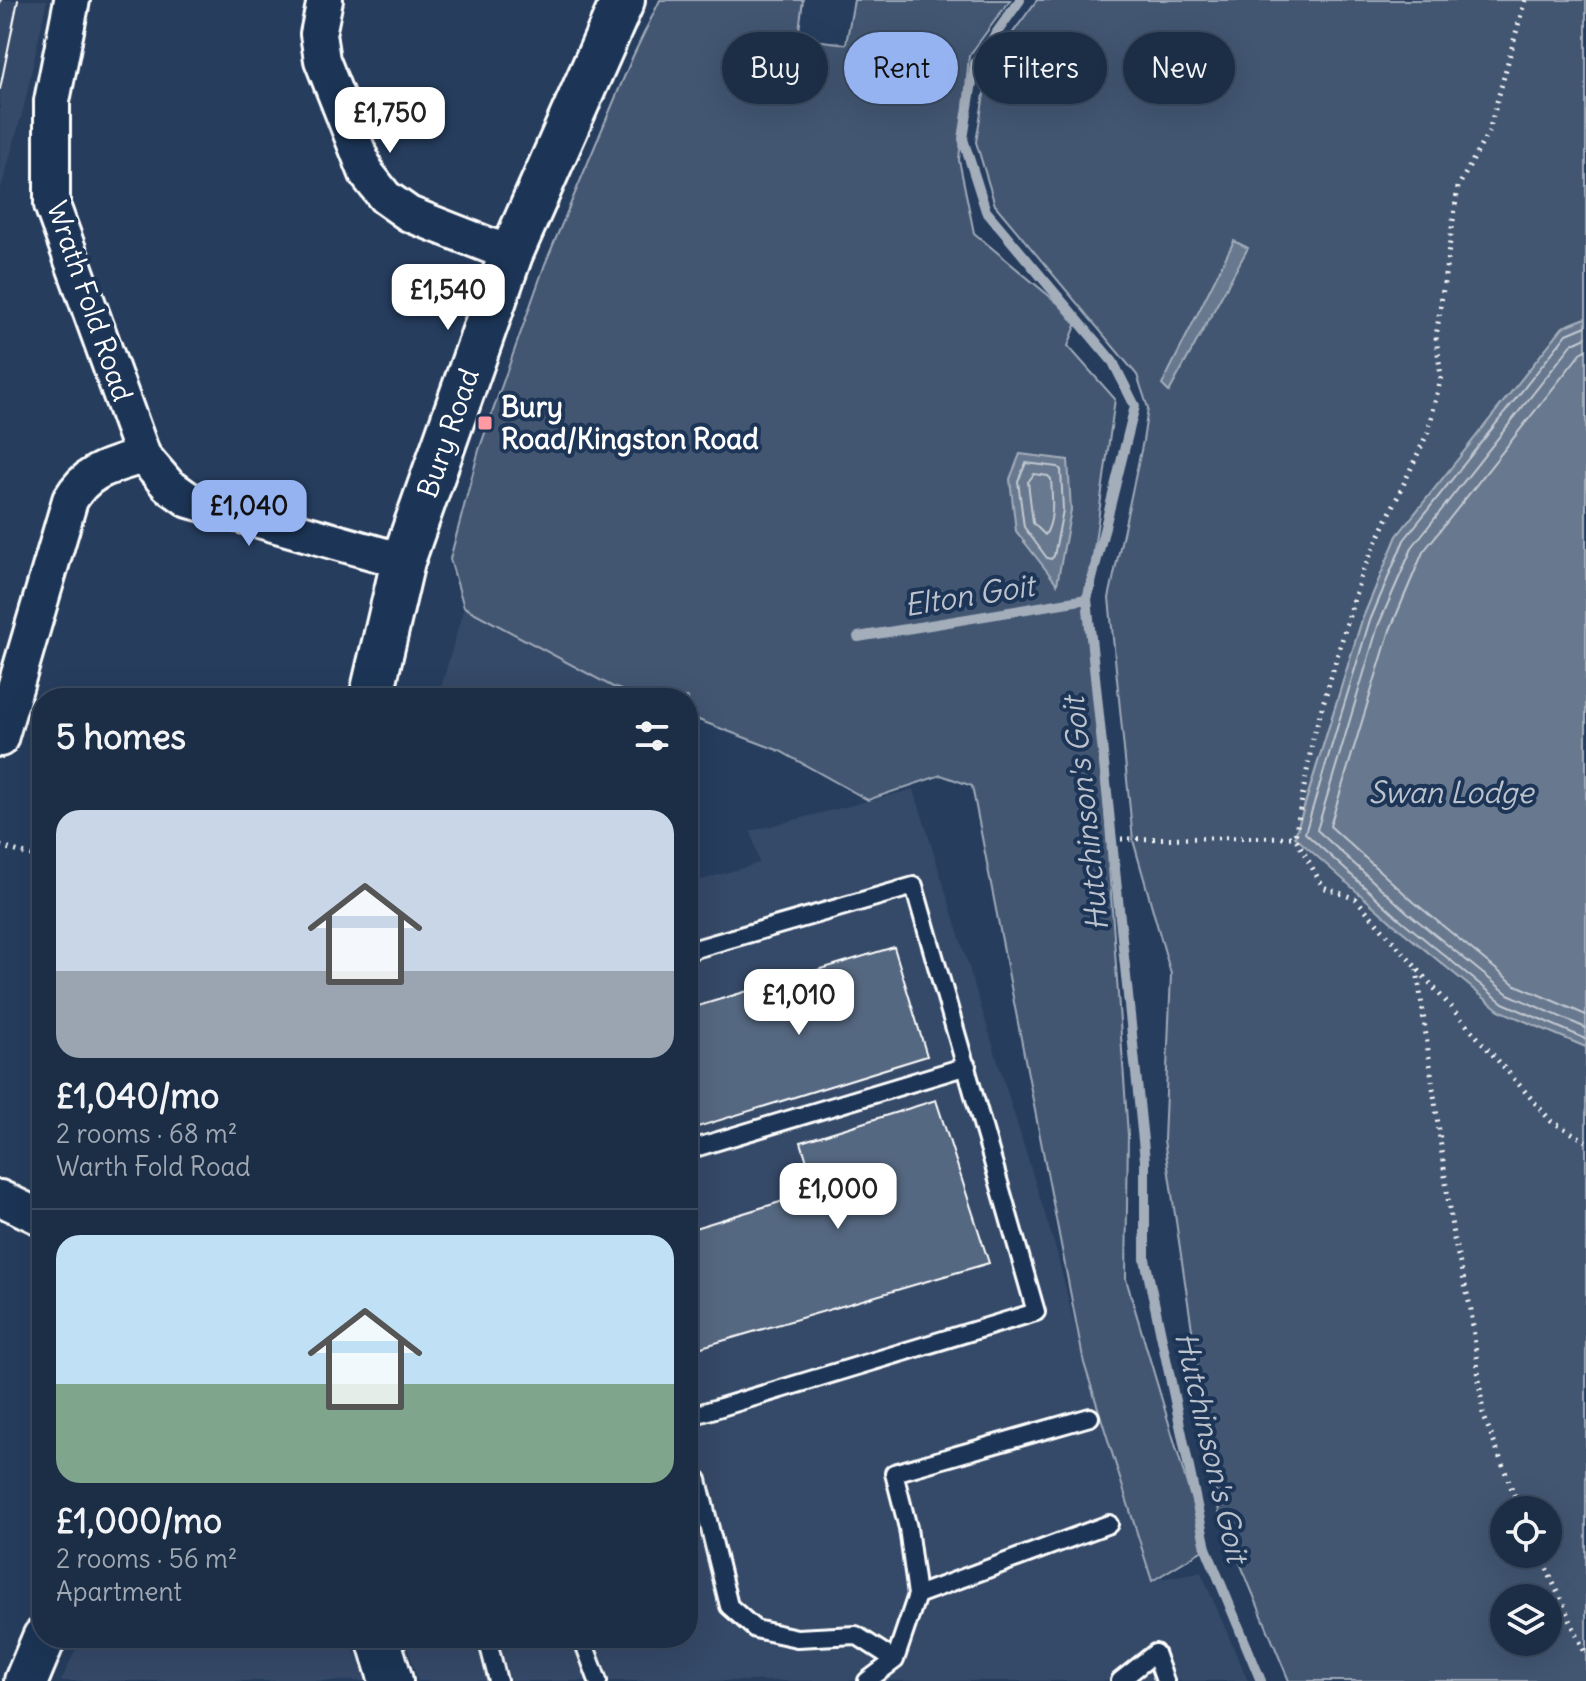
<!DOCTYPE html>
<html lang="en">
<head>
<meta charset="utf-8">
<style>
  body { margin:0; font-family:Delius,sans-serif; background:#293a51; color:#f1f3f6; height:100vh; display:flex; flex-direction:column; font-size:30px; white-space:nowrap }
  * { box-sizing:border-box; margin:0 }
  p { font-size:26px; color:#a0a8b3 }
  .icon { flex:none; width:44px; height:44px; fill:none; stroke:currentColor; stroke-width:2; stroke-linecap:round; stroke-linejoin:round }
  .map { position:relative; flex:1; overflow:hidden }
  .panel { position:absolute; left:32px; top:688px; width:666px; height:960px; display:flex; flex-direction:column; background:#1c2e46; border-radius:32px; box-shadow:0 8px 32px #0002,0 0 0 2px #3a4a5f }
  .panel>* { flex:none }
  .top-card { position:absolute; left:722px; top:32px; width:744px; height:72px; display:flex; gap:16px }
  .fabs { position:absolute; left:1490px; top:1496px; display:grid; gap:16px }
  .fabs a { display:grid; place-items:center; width:72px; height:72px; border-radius:50%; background:#1c2e46; box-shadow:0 8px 32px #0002,0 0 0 2px #3a4a5f; font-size:40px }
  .price { position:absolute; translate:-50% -68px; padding:0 18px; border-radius:16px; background:#fff; color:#222; font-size:26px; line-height:52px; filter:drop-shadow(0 2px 4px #0008) }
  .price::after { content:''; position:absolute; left:50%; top:48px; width:24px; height:18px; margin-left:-12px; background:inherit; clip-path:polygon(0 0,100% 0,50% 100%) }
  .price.active { background:#95b2f1; color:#111 }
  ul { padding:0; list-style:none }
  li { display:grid; align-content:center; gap:16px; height:424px; padding:0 24px }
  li+li { border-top:2px solid #3a4a5f }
  li span { display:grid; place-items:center; height:248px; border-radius:24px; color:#555 }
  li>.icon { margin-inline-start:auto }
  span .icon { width:144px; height:144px; fill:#fffc; stroke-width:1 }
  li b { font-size:34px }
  h2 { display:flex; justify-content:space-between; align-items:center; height:96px; padding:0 24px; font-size:34px }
  .pill { padding:0 28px; border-radius:36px; background:#1c2e46; box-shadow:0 8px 32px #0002,0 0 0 2px #3a4a5f; font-size:28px; line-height:72px }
  .pill.active { background:#95b2f1; color:#111 }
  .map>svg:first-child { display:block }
</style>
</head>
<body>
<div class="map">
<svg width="1586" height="1681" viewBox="0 0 1586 1681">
  <rect width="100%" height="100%" fill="#263d5e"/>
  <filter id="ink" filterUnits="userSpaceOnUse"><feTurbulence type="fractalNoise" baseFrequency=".0125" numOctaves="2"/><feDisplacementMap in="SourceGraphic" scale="16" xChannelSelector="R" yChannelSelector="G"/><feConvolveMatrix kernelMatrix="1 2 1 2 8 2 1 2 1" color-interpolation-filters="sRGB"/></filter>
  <g filter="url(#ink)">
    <path fill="#344a68" d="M0,0H47L24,107L0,192Z
      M464,607L612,687L613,698H438Z
      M914,789L1057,1253L1084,1363L1152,1580L1201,1572L1248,1681H418L405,1638H688V884L759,863L751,831Z
      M81,1638H348L369,1681H61Z"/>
    <path fill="#425672" stroke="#a0aab8" stroke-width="2" fill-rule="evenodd" d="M660,0H803L798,38L846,44L854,0H1010L969,56L959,160L974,233L1078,320L1068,346L1115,399L1087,599L1096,683L1128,1135L1126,1279L1206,1548L1152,1581L1084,1363L972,786L941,775L868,800L780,751L688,716V698H642L613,687L464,607L450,559L479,450L545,264L633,56Z
      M1037,0H1586V318L1563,327L1397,536L1362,620L1295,836L1396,926L1499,1010L1586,1047V1681H1289L1219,1512L1164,1140L1171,974L1133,840L1109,598L1143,441L1148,408L1137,375L995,205L976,142L989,65ZM1504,1510H1548V1554H1504ZM1504,1598H1548V1642H1504Z"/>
    <path fill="#67788e" stroke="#a4aebb" stroke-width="2" d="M1234,241L1248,248L1169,392L1162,385Z
      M1586,318V1047L1499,1010L1396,926L1295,837L1362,620L1397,536L1563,327Z
      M1020,454L1068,460L1071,510L1057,584L1016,531L1010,479Z"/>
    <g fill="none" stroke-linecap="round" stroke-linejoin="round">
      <path stroke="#c2c9d2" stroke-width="2" d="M1586,326L1567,334L1404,540L1369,623L1305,833L1401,920L1503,1003L1586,1039
        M1586,337L1573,343L1413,546L1378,626L1317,830L1407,912L1508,994L1586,1028
        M1586,350L1581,353L1423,552L1390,630L1330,826L1415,903L1514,984L1586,1015
        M1026,463L1058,467L1061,470L1063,510L1054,556L1051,559L1047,558L1024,527L1018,481Z
        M1034,474L1048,476L1051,479C1052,498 1055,520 1045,535L1033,523L1028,482Z"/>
      <path stroke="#a4aebb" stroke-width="10" d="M1020,0L975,63L963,139L986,211L1113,362L1135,406L1087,599L1145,1160V1259L1206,1548L1261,1681
        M858,637L1087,599"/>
    </g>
    <path fill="#556781" stroke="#fff" stroke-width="2" d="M894,947L927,1056L688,1130V1009Z
      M936,1100L989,1263L688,1351V1230L816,1191L801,1142Z"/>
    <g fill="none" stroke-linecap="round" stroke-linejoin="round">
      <g stroke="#fff" stroke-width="22">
        <path id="service" d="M688,951L914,886L1036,1312L688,1417
          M688,1150L967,1066
          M698,1480L729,1606L755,1629L797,1638L856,1635L895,1660
          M917,1595L1109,1524
          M487,1638L498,1681
          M582,1638L598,1681
          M867,1681L895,1660L917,1595L908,1528L894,1473L1090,1417
          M1120,1681L1155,1653L1165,1681"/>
      </g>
      <g stroke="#fff" stroke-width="40">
        <path id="minor" d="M72,0L52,101V205L143,456L168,485L189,500L403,561
          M325,0L318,34L322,60L367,174L385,197L409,214L511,254
          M0,739L70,500C88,469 111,466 143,456
          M0,1198L42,1218"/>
      </g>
      <g stroke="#fff" stroke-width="48">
        <path id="tertiary" d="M371,698L403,561L511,254L623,0
          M378,1638L391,1681
          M26,1681L44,1638"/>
      </g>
      <path stroke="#fff" stroke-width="5" stroke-dasharray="2 6" stroke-linecap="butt" d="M1525,0L1489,131L1458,187L1436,337L1441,377L1428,432L1361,575L1313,738L1295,837L1323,887L1356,899L1551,1121L1586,1141
        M1121,839L1295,837
        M0,846L42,859
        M1417,969L1453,1235L1471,1310L1483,1414L1520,1510
        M1540,1554L1586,1655"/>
      <use href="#service" stroke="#1d3557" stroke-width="16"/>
      <use href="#minor" stroke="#1d3557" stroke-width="34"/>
      <use href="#tertiary" stroke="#1d3557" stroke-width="42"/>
      <path stroke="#fff" stroke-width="2" d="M0,3L1,0
        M0,89L18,0"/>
    </g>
  </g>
  <rect fill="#ff9aa2" stroke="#1d3557" stroke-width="3" x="477" y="415" width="16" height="16" rx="4"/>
  <g text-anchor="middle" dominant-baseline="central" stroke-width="8" stroke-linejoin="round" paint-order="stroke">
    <g font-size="28" fill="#fff" stroke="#1d3557">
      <text transform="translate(90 301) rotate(71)">Wrath Fold Road</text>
      <text transform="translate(448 433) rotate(-71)">Bury Road</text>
    </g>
    <g font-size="28" font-weight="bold" fill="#fff" stroke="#1d3557" text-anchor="start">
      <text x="501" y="407">Bury<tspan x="501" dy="32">Road/Kingston Road</tspan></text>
    </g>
    <g font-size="30" font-style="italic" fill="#bbc2cc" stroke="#1d3557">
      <text transform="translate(969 595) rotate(-9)">Elton Goit</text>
      <text x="1451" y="792">Swan Lodge</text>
      <text transform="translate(1085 814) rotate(-96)">Hutchinson's Goit</text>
      <text transform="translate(1212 1447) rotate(77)">Hutchinson's Goit</text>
    </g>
  </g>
</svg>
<div class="fabs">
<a><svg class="icon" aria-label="locate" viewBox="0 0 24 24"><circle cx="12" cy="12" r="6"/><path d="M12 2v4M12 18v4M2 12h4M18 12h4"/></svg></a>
<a><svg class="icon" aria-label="layers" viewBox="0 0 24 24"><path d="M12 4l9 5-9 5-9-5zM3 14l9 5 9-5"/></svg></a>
</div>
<b class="price" style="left:390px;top:155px">£1,750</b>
<b class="price" style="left:448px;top:332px">£1,540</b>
<b class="price active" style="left:249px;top:548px">£1,040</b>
<b class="price" style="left:799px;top:1037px">£1,010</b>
<b class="price" style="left:838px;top:1231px">£1,000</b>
<div class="top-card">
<a class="pill">Buy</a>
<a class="pill active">Rent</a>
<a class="pill">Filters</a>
<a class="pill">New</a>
</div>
<section class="panel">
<h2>5 homes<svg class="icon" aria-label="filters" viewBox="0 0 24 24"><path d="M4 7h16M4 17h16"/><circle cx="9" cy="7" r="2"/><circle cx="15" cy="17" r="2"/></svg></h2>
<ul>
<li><span style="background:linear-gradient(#c9d6e8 65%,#9aa5b1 0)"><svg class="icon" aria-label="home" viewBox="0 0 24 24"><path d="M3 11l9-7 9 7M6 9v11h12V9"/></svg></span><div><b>£1,040/mo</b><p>2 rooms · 68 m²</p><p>Warth Fold Road</p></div></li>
<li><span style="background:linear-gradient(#bfe0f5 60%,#7fa58c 0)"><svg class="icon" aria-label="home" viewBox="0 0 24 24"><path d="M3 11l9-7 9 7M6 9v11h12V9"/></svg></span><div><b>£1,000/mo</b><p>2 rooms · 56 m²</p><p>Apartment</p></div></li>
</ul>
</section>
</div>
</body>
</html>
